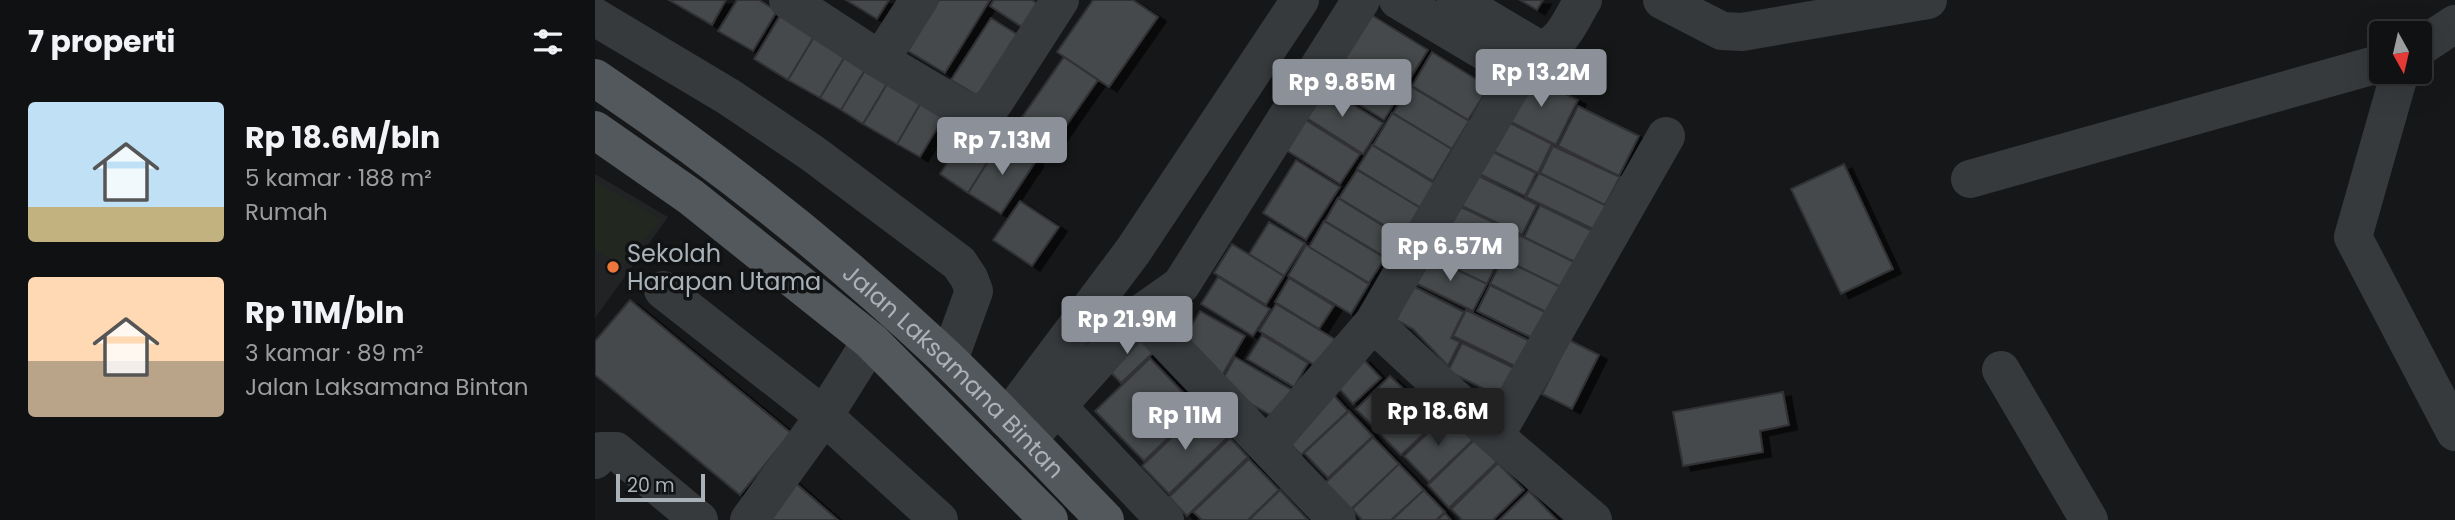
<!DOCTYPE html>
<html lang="id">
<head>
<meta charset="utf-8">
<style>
  body { margin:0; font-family:Poppins,sans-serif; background:#1e1f20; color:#f1f3f6; height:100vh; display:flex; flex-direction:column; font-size:26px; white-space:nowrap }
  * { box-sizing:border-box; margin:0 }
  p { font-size:23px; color:#9c9d9f }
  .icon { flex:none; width:38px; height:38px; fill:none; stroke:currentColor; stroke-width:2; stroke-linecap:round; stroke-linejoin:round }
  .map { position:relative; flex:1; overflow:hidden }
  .panel { display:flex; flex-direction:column; background:#101112; width:595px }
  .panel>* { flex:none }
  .needle { width:46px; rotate:172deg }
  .buttons { position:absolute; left:1774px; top:21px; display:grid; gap:14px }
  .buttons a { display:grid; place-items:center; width:63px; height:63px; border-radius:7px; background:#101112; box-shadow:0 7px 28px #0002,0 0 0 2px #303132; font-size:35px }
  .scale { position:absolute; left:21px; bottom:18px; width:89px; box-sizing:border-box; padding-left:7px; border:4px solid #a9b2b8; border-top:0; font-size:19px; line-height:24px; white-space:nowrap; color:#a9b2b8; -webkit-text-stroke:5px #111213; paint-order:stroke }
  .price { position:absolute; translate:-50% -60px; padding:0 16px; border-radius:7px; background:#8c9099; color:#fff; font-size:23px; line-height:46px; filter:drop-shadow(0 2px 4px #0008) }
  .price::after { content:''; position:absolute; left:50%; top:42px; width:21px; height:16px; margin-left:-10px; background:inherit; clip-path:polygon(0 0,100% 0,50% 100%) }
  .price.active { background:#222; color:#fff }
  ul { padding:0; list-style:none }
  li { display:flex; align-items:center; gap:21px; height:175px; padding:0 28px }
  li span { display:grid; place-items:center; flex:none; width:196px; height:140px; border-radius:7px; color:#555 }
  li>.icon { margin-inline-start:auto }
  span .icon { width:84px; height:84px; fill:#fffc; stroke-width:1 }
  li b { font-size:30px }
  h2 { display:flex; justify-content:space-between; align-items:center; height:84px; padding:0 28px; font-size:30px }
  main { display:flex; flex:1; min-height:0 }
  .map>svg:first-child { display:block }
</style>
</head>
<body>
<main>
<section class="panel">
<h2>7 properti<svg class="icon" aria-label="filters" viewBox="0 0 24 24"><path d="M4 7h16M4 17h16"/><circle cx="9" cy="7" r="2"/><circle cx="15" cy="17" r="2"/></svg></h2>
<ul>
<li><span style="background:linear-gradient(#bfe0f5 75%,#c2b280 0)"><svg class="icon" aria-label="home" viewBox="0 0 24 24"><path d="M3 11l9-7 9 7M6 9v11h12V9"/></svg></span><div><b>Rp 18.6M/bln</b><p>5 kamar · 188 m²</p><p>Rumah</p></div></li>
<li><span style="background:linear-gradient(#ffd9b3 60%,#b9a48a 0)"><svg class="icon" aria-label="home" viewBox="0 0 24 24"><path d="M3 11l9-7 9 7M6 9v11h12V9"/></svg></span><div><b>Rp 11M/bln</b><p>3 kamar · 89 m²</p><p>Jalan Laksamana Bintan</p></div></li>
</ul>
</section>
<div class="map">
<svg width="1860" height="520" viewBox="0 0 1860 520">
  <defs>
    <filter id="shadow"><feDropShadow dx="8" dy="4.5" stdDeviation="0" flood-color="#0009"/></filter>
  </defs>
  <rect width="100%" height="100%" fill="#161718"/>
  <path fill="#222325" d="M0,174L73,217L0,318Z"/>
  <path fill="#222820" d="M0,181L65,220L29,265L0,250Z"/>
  <path fill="#45484b" stroke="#303134" stroke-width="2" filter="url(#shadow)" d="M74,0H131L117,25Z
    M142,0H164L182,11L158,51L123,31Z
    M251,0H294L282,19Z
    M344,0H395L350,73L313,51Z
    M399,0H437L452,10L436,33L395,6Z
    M498,0H538L563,17L514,87L462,52Z
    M925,0H948L942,10Z
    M186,14L220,35L193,80L159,59Z
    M775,14L833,50L789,120L731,84Z
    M396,18L428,38L390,100L356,80Z
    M220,35L252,53L225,98L193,80Z
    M837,52L894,87L873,120L817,86Z
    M252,53L273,65L246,110L225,98Z
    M469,57L503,80L450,156L416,133Z
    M273,65L295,79L268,124L246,110Z
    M930,74L983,100L961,145L908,118Z
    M295,79L328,99L302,144L268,124Z
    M726,85L788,123L768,154L707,115Z
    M815,86L874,121L857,149L798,113Z
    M328,99L352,112L325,157L302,144Z
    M983,106L1044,136L1024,176L963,146Z
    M797,113L857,149L838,181L778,145Z
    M706,117L765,154L745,184L686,147Z
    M907,119L957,144L943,173L892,148Z
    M379,121L407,139L373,193L345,174Z
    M407,139L441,161L406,214L373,193Z
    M777,145L842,185L827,209L762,169Z
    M958,146L1025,177L1010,205L945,173Z
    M890,148L941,173L930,196L878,171Z
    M701,160L745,187L711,240L668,213Z
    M1249,164L1298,269L1246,294L1196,189Z
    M762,170L826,208L808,237L744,198Z
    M876,172L942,205L927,235L861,203Z
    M944,173L1012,206L1000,230L931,197Z
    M743,198L806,237L793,259L730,221Z
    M425,201L464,227L437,266L398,240Z
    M945,205L998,231L982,263L929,237Z
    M864,206L919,232L906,257L852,231Z
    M729,221L790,258L774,283L714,247Z
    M674,222L710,243L689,276L654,254Z
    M845,228L905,257L892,284L832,255Z
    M924,235L981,263L969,289L911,260Z
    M637,244L689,276L671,305L619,273Z
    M711,245L774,284L756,314L693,276Z
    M831,255L892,284L878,311L818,282Z
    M907,259L968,288L955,314L895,284Z
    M623,277L675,309L658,336L606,304Z
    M694,278L739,306L724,329L680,302Z
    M895,285L952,313L939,339L882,311Z
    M818,286L869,312L856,338L865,342L853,366L818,329L801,320Z
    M35,300L196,433L145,495L0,375V341Z
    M681,304L743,341L726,369L664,331Z
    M871,310L937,342L924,368L858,336Z
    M605,311L650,336L625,379L587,342Z
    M539,329L560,351L526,383L505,361Z
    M667,335L713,363L699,387L652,359Z
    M974,340L1004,355L977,409L947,394Z
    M867,343L921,369L907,398L853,371Z
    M640,357L704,394L688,422L624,386Z
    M555,358L604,409L549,461L500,411Z
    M767,358L786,378L758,404L740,384Z
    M795,376L816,396L781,429L761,409Z
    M826,389L850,414L806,455L782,431Z
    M736,392L753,411L706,455L688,436Z
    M1188,392L1194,425L1165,431L1168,452L1088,466L1078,412Z
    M606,409L633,437L574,494L547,466Z
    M754,411L778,436L733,478L709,453Z
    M852,414L878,440L834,482L809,456Z
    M778,437L804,464L754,511L729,484Z
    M635,438L653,457L592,516L574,497Z
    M880,439L902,462L854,508L833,485Z
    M654,459L684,490L653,520H607L598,512Z
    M903,463L929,490L898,520H867L856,509Z
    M804,464L829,490L797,520H767L757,509Z
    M196,479L243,520H160Z
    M685,490L713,520H654Z
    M829,490L850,512L841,520H796Z
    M934,491L962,520H904Z
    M850,513L856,520H842Z"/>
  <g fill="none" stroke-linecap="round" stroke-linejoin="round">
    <path stroke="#373a3d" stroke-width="38" d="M193,0L285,60L366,108L385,114L398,104L465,0
      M861,0L942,48C966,50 977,17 988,0
      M1067,0L1127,31L1147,32L1333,0
      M0,17L134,97L217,153L364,263L374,278L379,291L354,360
      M1825,47L1860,24
      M285,60L324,0
      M1805,72L1758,237L1860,432
      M1375,179L1787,63
      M68,290L229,416L344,520
      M545,314L742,520
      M778,323L900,436L998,520
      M1406,370L1494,520
      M463,407L570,520
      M412,419L538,251L705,0
      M900,436L1071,136
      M432,440L545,314L586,285L766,0
      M672,446L778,323L917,85V75L912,65L803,0
      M0,460L6,451H21L104,520
      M154,520L229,416L276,341"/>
    <g stroke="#53585c" stroke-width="38">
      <path id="s1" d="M0,78C122,160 238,252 346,353C402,406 455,464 510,520"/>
      <path d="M0,130L96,197L276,341L454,520"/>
    </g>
  </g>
  <circle fill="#ed763a" stroke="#111213" stroke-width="2.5" cx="18" cy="267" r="7"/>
  <g text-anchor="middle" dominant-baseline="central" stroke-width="7" stroke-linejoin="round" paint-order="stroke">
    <g font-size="24" fill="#a9b2b8" stroke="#111213" text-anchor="start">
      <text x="32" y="253">Sekolah<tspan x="32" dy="28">Harapan Utama</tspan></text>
    </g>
    <g font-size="24" fill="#a9b2b8" stroke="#111213">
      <text stroke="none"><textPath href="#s1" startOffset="464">Jalan Laksamana Bintan</textPath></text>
    </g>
  </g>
</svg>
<div class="buttons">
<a><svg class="needle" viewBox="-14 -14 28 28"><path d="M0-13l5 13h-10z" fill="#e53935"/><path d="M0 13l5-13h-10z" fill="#9c9d9f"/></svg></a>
</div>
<div class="scale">20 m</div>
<b class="price" style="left:946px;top:109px">Rp 13.2M</b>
<b class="price" style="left:747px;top:119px">Rp 9.85M</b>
<b class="price" style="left:407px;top:177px">Rp 7.13M</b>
<b class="price" style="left:855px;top:283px">Rp 6.57M</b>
<b class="price" style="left:532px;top:356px">Rp 21.9M</b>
<b class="price active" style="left:843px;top:448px">Rp 18.6M</b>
<b class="price" style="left:590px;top:452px">Rp 11M</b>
</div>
</main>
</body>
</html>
